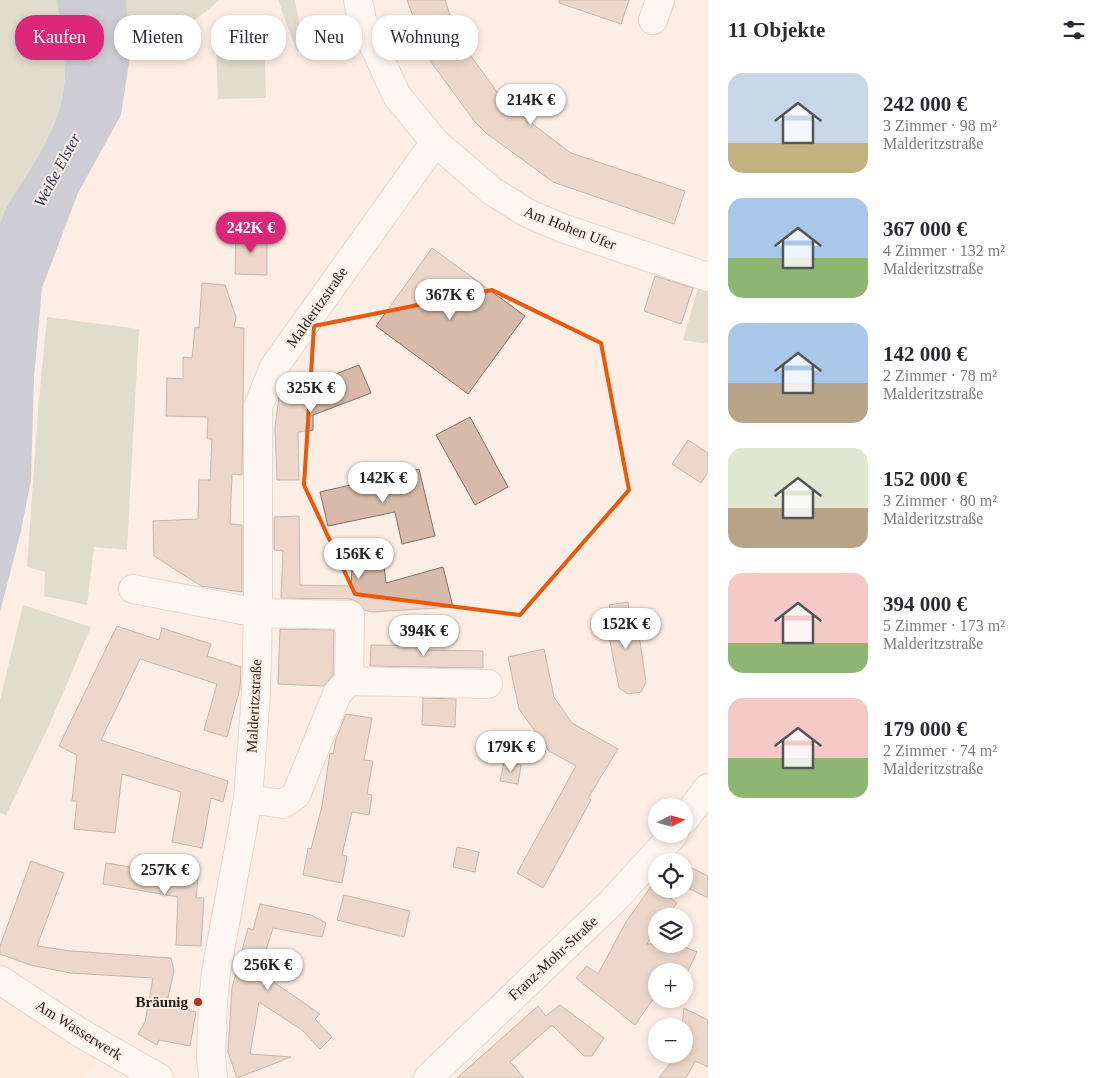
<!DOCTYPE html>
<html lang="de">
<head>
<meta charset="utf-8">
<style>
  body { margin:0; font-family:Georgia,serif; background:#f2f2f3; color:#2b2b33; height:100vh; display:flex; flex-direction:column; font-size:19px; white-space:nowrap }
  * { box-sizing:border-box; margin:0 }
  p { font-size:16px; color:#7c7c81 }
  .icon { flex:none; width:28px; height:28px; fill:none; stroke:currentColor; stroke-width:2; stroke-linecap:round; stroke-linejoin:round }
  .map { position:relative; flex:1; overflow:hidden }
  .side { display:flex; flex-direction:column; background:#fff; width:400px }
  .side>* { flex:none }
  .banner { position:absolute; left:15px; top:15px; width:475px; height:45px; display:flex; gap:10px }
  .needle { width:32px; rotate:84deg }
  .buttons { position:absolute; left:648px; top:798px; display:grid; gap:10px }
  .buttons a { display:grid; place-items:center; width:45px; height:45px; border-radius:50%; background:#fff; box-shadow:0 2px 8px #0003; font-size:25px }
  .price { position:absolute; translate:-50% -42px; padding:0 11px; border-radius:18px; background:#fff; color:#222; font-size:16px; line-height:32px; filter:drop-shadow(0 1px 2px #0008) }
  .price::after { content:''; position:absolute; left:50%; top:30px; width:15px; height:11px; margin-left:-8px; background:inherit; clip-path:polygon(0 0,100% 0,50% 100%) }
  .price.on { background:#db2777; color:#fff }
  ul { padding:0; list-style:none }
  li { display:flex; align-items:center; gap:15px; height:125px; padding:0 20px }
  li span { display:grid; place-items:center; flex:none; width:140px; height:100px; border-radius:15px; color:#555 }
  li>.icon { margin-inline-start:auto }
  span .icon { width:60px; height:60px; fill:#fffc; stroke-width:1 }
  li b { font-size:21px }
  h2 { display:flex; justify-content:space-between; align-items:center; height:60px; padding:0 20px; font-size:21px }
  .pill { padding:0 18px; border-radius:20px; background:#fff; box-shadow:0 2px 8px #0003; font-size:18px; line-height:45px }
  .pill.on { background:#db2777; color:#fff }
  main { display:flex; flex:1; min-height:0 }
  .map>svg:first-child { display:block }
</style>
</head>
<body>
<main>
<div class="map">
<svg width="708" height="1078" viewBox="0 0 708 1078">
  <rect width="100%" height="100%" fill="#fdeee5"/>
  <path fill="#ffe4d5" d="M0,1001L100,1056L85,1078H0Z"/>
  <path fill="#bdc5b2" d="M0,0H57C60,31 69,68 62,99C53,140 24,177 4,212L0,224Z
    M126,0H220L190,24L130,56Z
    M278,0H295L304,51L297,52Z
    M264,21L266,98L218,99L215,23Z
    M701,277L708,279V344L683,340Z
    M47,317L139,329L127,550L94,547L87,605L44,596L45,572L27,567L38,409Z
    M23,605L91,627L51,721L6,815L0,813V700Z"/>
  <path fill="#94a4be" d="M57,0H126L130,56L121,115L78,193L42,288L34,378L31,480L21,531L0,612V224L4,212C24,177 53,140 62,99C69,68 60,31 57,0Z"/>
  <path fill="#d7baa9" stroke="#827168" d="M407,0H445L457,37L505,103L571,153L685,191L674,224L553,182L486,133L475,122L428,58Z
    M559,0H629L621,24L559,3Z
    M236,234H267V275L235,274Z
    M432,248L525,316L468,394L376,326Z
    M655,276L693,288L681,324L644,311Z
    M202,283L225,285L236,317L234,327L244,328L242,475L232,474L230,524L242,525V592L201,586L154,556L153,521L198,519L199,480H210L212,439H207L208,417L166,416L167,378L183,379V357L192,358L195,327L199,328Z
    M359,365L371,393L313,415V430L298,432L299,480H277L275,428L279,396Z
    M470,417L508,487L475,505L436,435Z
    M688,440L708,453V472L701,483L672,464Z
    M419,469L435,536L402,544L395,512L328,526L320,492Z
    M299,516L300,585L351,586L352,569L384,566L386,583L443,567L453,607L372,612L364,610L358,602L350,599L281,598L283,551L274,550V517Z
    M628,602L631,622L637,621L646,682L641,692L628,694L619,688L607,626L612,625L609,605Z
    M117,626L159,640L162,628L211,644L207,656L241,667L240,688L227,737L204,730L217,684L140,659L101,740L228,781L223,802L211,798L202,848L172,842L181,792L122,774L115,833L74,829L77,801H72L77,755L59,746Z
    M280,629L334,630L333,675L324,686L278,684Z
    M371,645L428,646V650L483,651V668L370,666Z
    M544,649L554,697L572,723L618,749L588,798L591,800L543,888L517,873L576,766L549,751L519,709L508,657Z
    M423,698L456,699L455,727L422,725Z
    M346,714L372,718L364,760L373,761L367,794L372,795L369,815L352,812L342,855L347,856L342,883L303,875L308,848L311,849L322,806L330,753L333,754L336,739Z
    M504,762L521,765L518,784L500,781Z
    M457,847L479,852L475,872L453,867Z
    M31,861L64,873L37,946L71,951L171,958L174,971L166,1006L196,1012L190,1046L159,1040L157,1045L138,1034L145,1022L153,978L70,973L30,965L0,954V946Z
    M106,863L198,878L196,898H204L201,946L176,945L178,897L103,884Z
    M684,864L708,876V898L684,886Z
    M652,885L677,903L668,916H656V932L647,944H677L697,952L684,979V971H656V995L635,1025L576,978L587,966L598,974L626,922Z
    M344,895L410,911L404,937L337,920Z
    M260,904L311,915L326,923L322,937L273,928L259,972L320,1014L315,1019L332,1037L320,1049L302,1030L259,1002L250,1054L291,1057L237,1078L228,1052L232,988L248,928L253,930Z
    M560,1005L604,1038L592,1056H584L552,1025L510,1062L524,1078H457L538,1006L546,1016Z
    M684,1008L708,1020V1067L695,1061L686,1078H659L675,1057L672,1054H684V1026H682Z"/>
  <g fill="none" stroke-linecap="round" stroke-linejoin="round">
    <g stroke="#cbb9ae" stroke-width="30">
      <path id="minor" d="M358,0L362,20L397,96L435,142L492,191L527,213L562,228L708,277
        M653,20L660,0
        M133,589L258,613L350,615L349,681L337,694L296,795L283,804L248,799
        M349,681L488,684
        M684,820L708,788
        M0,980L79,1032L159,1078
        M213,1078L211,1057L213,1003L216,972L248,799L256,693L258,613V407L274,367L435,142
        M428,1078L612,902L674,834"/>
    </g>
    <use href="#minor" stroke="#fff" stroke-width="28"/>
  </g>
  <path d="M0 0H708V1078H0ZM492,290L601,343L629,490L520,615L355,594L304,485L314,326Z" fill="#fdeee5" fill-opacity=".55" fill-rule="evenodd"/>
  <path fill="none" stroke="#e8590c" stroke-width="4" stroke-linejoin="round" d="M492,290L601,343L629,490L520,615L355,594L304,485L314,326Z"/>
  <circle fill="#bb2f15" stroke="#fdeee5" stroke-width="2" cx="198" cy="1002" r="5"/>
  <g text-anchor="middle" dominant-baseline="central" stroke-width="4" stroke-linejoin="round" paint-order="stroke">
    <g font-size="15" fill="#241d19" stroke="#fdeee5">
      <text transform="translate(570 228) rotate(21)">Am Hohen Ufer</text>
      <text transform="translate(317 307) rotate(-55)">Malderitzstraße</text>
      <text transform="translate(254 706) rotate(-87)">Malderitzstraße</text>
      <text transform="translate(553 958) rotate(-43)">Franz-Mohr-Straße</text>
      <text transform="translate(79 1030) rotate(32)">Am Wasserwerk</text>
    </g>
    <g font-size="15" font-weight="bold" fill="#241d19" stroke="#fdeee5" text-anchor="end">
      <text x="188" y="1002">Bräunig</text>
    </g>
    <g font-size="16" font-style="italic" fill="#243a60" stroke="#fdeee5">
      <text transform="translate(57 170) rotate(-62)">Weiße Elster</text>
    </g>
  </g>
</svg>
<div class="buttons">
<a><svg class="needle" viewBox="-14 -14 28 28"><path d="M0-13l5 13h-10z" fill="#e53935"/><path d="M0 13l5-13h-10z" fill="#7c7c81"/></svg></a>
<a><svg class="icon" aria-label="locate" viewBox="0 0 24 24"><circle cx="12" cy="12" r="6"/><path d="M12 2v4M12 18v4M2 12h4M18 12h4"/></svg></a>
<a><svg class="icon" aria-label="layers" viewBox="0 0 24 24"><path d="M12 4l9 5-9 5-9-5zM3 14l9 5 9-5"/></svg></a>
<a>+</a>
<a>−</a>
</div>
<b class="price" style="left:531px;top:126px">214K €</b>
<b class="price on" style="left:251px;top:254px">242K €</b>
<b class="price" style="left:450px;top:321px">367K €</b>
<b class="price" style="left:311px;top:414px">325K €</b>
<b class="price" style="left:383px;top:504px">142K €</b>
<b class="price" style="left:359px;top:580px">156K €</b>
<b class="price" style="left:626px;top:650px">152K €</b>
<b class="price" style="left:424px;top:657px">394K €</b>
<b class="price" style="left:511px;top:773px">179K €</b>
<b class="price" style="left:165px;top:896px">257K €</b>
<b class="price" style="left:268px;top:991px">256K €</b>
<div class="banner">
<a class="pill on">Kaufen</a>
<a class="pill">Mieten</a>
<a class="pill">Filter</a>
<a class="pill">Neu</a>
<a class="pill">Wohnung</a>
</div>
</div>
<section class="side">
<h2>11 Objekte<svg class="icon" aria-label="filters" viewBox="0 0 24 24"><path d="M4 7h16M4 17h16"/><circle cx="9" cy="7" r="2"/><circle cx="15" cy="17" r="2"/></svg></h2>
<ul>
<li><span style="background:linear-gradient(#c9d6e8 70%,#c2b280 0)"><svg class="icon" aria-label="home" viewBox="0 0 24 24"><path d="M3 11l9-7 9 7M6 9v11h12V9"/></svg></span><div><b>242 000 €</b><p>3 Zimmer · 98 m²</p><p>Malderitzstraße</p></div></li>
<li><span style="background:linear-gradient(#a9c7e8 60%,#8fb573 0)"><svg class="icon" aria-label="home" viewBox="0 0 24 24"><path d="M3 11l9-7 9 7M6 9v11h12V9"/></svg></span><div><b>367 000 €</b><p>4 Zimmer · 132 m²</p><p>Malderitzstraße</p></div></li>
<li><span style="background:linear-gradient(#a9c7e8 60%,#b9a48a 0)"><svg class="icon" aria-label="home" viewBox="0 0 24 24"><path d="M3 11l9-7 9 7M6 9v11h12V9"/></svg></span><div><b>142 000 €</b><p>2 Zimmer · 78 m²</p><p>Malderitzstraße</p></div></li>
<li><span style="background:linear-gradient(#dfe7d0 60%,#b9a48a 0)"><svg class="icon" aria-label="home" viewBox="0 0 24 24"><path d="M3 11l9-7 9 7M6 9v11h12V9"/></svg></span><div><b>152 000 €</b><p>3 Zimmer · 80 m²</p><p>Malderitzstraße</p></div></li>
<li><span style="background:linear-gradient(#f6c9c9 70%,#8fb573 0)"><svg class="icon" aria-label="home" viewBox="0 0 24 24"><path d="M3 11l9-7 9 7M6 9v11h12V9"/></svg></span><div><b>394 000 €</b><p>5 Zimmer · 173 m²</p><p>Malderitzstraße</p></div></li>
<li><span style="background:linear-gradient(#f6c9c9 60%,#8fb573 0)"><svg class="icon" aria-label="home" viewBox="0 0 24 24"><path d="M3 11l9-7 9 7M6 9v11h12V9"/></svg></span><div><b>179 000 €</b><p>2 Zimmer · 74 m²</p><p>Malderitzstraße</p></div></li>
</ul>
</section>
</main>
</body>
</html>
